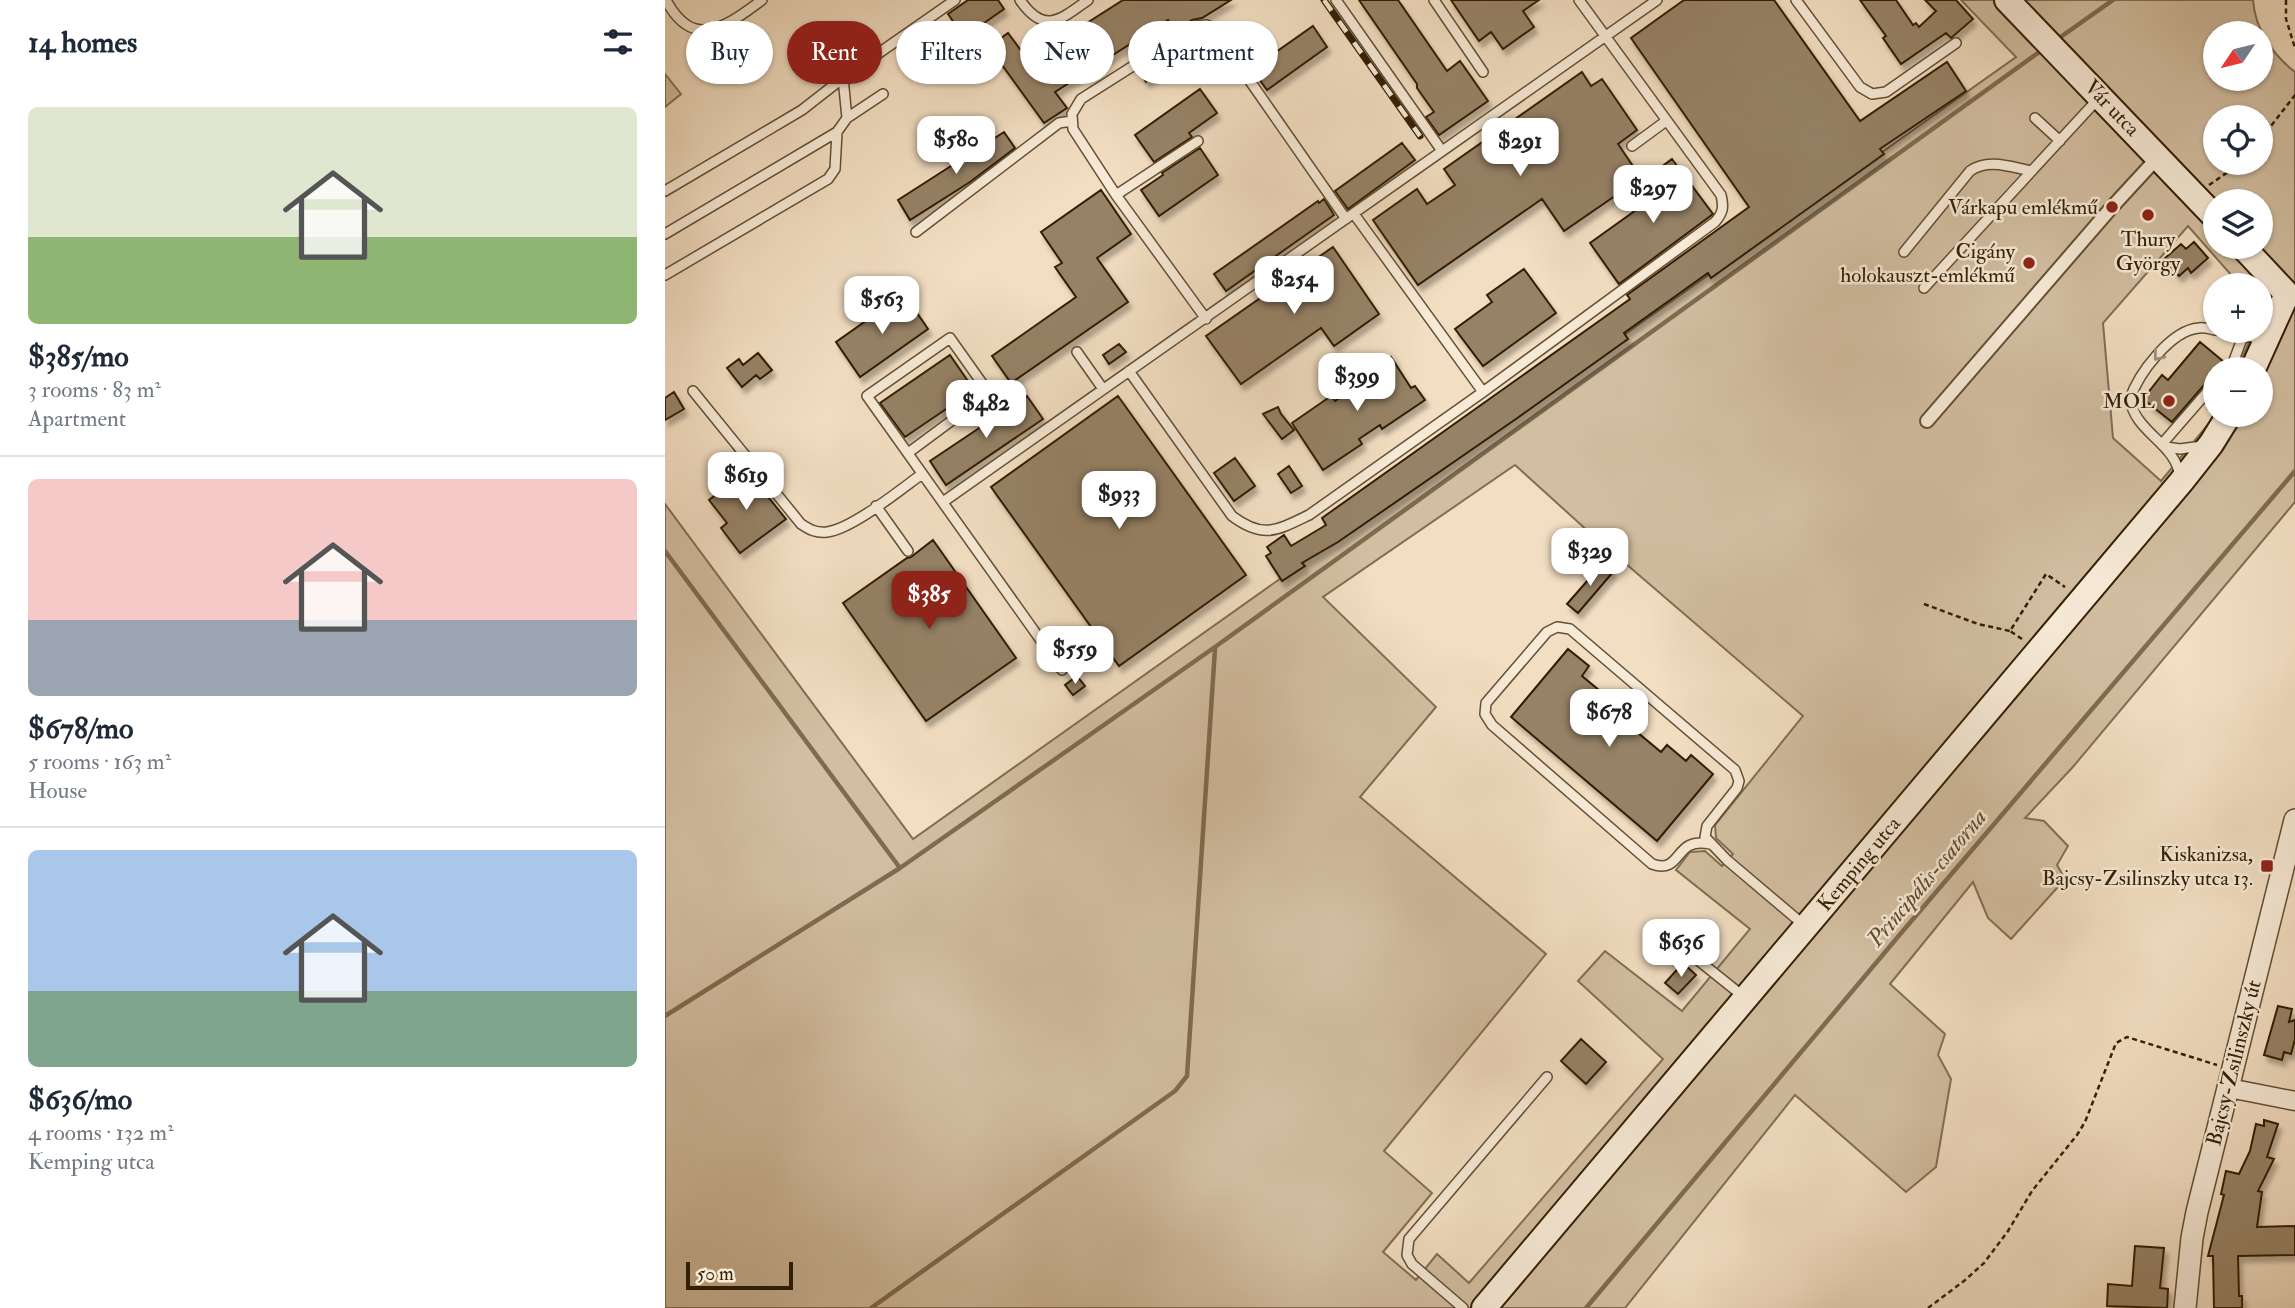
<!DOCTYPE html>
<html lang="en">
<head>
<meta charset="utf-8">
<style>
  body { margin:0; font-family:"IM FELL Double Pica",serif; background:#f6f6f7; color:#1f2937; height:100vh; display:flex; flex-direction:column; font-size:26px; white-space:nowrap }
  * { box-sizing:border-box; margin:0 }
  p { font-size:23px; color:#747a83 }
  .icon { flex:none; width:38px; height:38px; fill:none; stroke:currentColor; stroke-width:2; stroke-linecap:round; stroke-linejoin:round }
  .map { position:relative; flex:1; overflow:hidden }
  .panel { display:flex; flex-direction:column; background:#fff; width:665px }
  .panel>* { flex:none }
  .guide { position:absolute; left:21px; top:21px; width:665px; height:63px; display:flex; gap:14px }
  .needle { width:46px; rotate:235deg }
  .controls { position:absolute; left:1538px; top:21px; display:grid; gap:14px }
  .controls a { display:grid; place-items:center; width:70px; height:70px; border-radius:50%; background:#fff; box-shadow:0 2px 5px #0004; font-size:35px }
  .scale { position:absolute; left:21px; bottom:18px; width:107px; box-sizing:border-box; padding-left:7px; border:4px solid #331f02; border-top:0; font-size:19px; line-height:24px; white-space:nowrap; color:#331f02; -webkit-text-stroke:5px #f7ead7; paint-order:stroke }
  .price { position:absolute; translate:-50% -60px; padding:0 16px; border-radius:14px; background:#fff; color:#222; font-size:23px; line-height:46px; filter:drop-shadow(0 2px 4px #0008) }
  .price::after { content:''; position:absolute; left:50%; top:42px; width:21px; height:16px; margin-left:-10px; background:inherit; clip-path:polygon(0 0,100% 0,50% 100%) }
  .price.on { background:#8f2418; color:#fff }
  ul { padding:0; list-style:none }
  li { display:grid; align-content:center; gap:14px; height:371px; padding:0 28px }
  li+li { border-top:2px solid #e0e1e3 }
  li span { display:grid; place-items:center; height:217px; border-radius:10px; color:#555 }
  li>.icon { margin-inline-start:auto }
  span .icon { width:126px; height:126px; fill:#fffc; stroke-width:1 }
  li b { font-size:30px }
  h2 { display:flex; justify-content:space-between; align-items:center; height:84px; padding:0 28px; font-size:30px }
  .tag { padding:0 24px; border-radius:32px; background:#fff; box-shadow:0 2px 5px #0004; font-size:24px; line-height:63px }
  .tag.on { background:#8f2418; color:#fff }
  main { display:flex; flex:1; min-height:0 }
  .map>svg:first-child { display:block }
</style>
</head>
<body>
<main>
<section class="panel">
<h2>14 homes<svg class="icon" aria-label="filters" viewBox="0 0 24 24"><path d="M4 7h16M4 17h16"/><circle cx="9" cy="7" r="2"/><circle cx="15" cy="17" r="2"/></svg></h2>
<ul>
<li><span style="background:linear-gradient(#dfe7d0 60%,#8fb573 0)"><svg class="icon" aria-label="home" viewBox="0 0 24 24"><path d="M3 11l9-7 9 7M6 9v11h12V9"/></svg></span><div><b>$385/mo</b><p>3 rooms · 83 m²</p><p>Apartment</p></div></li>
<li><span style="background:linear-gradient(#f6c9c9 65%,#9aa5b1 0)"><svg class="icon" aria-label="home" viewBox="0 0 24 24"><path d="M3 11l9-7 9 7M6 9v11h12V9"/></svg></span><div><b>$678/mo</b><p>5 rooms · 163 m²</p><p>House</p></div></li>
<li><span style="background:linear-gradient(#a9c7e8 65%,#7fa58c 0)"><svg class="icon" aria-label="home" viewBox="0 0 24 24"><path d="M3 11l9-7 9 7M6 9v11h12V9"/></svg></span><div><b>$636/mo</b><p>4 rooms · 132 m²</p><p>Kemping utca</p></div></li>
</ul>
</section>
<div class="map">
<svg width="1630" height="1308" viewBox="0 0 1630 1308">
  <defs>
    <filter id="shadow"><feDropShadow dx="3.5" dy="6" stdDeviation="2" flood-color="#0004"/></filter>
  </defs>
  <rect width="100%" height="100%" fill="#f2dec2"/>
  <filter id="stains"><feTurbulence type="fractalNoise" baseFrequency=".00286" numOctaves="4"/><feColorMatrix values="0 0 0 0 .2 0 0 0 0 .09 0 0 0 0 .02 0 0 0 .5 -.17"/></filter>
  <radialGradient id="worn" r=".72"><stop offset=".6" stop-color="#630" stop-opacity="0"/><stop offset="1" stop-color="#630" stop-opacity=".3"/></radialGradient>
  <path fill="#d2bea1" stroke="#826e52" stroke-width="2" fill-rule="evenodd" d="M1296,0H1588C1590,29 1607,54 1630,72V502L1407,768L1360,818L1379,821L1403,846L1392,865L1400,879L1346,939L1323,918L1308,882L1225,984L1280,1034L1273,1055L1286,1079L1271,1167L1241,1192L1130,1095L960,1308H0V504L248,839L1351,57ZM1550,33H1596V79H1550ZM1550,117H1596V163H1550ZM1550,201H1596V247H1550ZM1523,226L1575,285H1596V310L1598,312L1596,331H1589L1572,369H1596V415H1551L1496,481L1448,438L1438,323ZM850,465L925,533L1138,716L1050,825L1051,838L1068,854L1057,866L1040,851L1025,852L1011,870L1085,929L1017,1011L940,951L913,981L998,1059L804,1283L772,1254L751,1280L718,1252L767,1193L719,1151L881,954L695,797L771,707L658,597Z
    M0,74L16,94L0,107Z"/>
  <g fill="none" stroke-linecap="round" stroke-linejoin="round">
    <path stroke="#7f6b4e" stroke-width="4.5" d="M1390,41L1448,0
      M0,551L235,868
      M0,1016L235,868L550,647L1377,50
      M206,1308L510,1091L522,1076L550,649
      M921,1308L1237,932L1630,471"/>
  </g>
  <path fill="#968266" stroke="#331f02" stroke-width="2" filter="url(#shadow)" d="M303,0H333L339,9L299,37L283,14Z
    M458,0H566L537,18L527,20L510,31L503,20L390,92L402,108L379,123L324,47L343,33L360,56L400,30L403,35Z
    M694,0H733L782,71L795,61L823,101L774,135L761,117L769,112L752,88V84Z
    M786,0H874L858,11L869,27L838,49L826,32L814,41Z
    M1019,0H1109L1195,121L1282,62L1301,91L1215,149L1219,154L1046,278L1043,273L959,333L963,339L851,419L673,542L637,563L640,566L617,581L601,556L606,553L602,547L619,535L626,546L661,525L657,518L965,299L962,295L1084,207L966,38Z
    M1195,0H1231L1248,25L1251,23L1254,27L1271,11L1260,0H1291L1308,19L1286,38L1281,33L1236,64L1218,38L1221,36Z
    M648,26L662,47L602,90L587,69Z
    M514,48L520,59L481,82L475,72Z
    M917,72L926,86L937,79L972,130L953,144L976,178L899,231L877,199L753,285L708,220L752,189L762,204L790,185L779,169Z
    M535,89L552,113L524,133L527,137L489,162L470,135Z
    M339,132L350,148L305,182L245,220L233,200Z
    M737,143L750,160L683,209L670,191Z
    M535,148L553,175L494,216L476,190L498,175L497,173Z
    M1007,159L1048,214L954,284L925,243L999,190L987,174Z
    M436,190L466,234L432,258L463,302L346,383L327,356L411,297L390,267L397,263L376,232Z
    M659,199L669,215L561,291L549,274L653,201L654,203Z
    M1529,242L1543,258L1526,273L1523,268L1514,276L1499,259L1516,244L1521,249Z
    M668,247L714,314L669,346L656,328L576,384L541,336Z
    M859,269L891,313L818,366L790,329L827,302L822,295Z
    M239,294L263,329L195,377L171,342Z
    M1535,342L1559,362L1555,369H1550V376L1545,378L1507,422L1478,399L1497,375L1503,380Z
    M454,344L461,352L444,364L438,355Z
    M93,353L107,370L95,379L91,375L77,387L62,368L74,359L78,365Z
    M285,355L309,390L240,437L215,403Z
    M726,357L746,388L750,386L760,400L717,429L715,425L694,439L697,444L658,470L627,423L666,396L670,401L689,388L686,384Z
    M9,392L19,409L0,420V398Z
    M362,396L378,419L281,485L265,461Z
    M453,396L581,575L454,666L326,487Z
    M613,407L616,414L629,430L617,439L598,414Z
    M570,458L590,486L569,501L549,473Z
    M624,466L637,486L626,493L613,474Z
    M82,471L121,519L75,553L56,528L62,523L44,500Z
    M268,540L351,658L261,721L178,603L242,558L246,557Z
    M938,563L948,572L913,613L902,604Z
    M903,649L924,666L917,676L941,696L936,702L996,752L1002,745L1021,761L1026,755L1048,774L992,841L846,717Z
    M412,676L420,686L408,695L400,685Z
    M1018,963L1031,975L1013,994L1000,983Z
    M1613,1006L1627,1009L1624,1022L1630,1020V1039L1626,1054L1619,1052L1617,1060L1599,1055Z
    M916,1039L941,1062L921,1084L896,1061Z
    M1599,1120L1613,1124L1602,1157L1609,1159L1593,1191L1597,1192L1592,1227L1630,1226V1255L1573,1256L1574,1296H1577V1308H1549L1548,1256H1543L1559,1195L1556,1194L1561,1171L1574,1174L1585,1151L1591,1124L1599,1126Z
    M1470,1246L1499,1248L1495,1288L1503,1289L1502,1308L1442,1306L1443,1284L1467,1286Z"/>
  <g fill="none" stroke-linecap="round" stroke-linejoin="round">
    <g stroke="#634f32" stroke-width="12">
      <path id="service" d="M1,0C28,51 61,27 97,0
        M355,0C379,35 395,20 423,0
        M671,0L777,151
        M769,0L818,72
        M1131,0L1195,87L1207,94L1221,92L1291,43
        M182,118L218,94
        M1370,118L1395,141
        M967,146L1001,121
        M0,191L137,110L178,78L290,0
        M451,195L533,141
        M689,214L818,392
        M251,232L394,123L407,121
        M0,234L172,132
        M1239,252L1305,171C1323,158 1346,167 1367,171
        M0,275L163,179L170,169L172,132L182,118L178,78
        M1259,288L1433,99
        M541,319L451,195L408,129L407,114L416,99L531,26L542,25L548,28L681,219
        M1555,331L1598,339
        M412,352L438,389
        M1562,369L1568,363L1578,336
        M464,371L567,516C598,539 611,531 644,515L818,392L1050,222C1058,213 1059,207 1056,195L914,0
        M28,391L136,524C145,530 151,533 162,532C187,529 235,490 257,474
        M1497,444L1550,383
        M1501,447L1515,449L1537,446
        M243,453L324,393L285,338L202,396L397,670
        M1515,477C1511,443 1470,433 1465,399C1473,374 1506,330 1534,328C1539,327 1545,329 1550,330
        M278,502L992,0
        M211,506L243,551
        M1045,844C1008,836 1018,875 987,864L827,725L820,714L821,703L882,632L892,627L905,629L1070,770L1074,781L1072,788L1042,826L1040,837L1062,860L1140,926
        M1023,952L1079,997
        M798,1308L747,1264L742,1255L744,1239L882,1077"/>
    </g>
    <g stroke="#634f32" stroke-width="16">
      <path id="pedestrian" d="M1262,421L1447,207L1494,156"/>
    </g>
    <g stroke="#634f32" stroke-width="21">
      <path id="minor" d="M1564,1088L1630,1101"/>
    </g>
    <g stroke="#634f32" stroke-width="24">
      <path id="tertiary" d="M1520,1308L1527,1238L1532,1212L1630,820"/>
    </g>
    <g stroke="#331f02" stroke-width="28">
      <path id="secondary" d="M1342,0L1550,217
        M1578,247L1622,294L1588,369
        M819,1308L1516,482L1546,444L1564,415"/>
    </g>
    <path stroke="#331f02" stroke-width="2.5" stroke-dasharray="5 3.5" stroke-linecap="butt" d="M1621,0V19L1630,48
      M1596,139L1630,95
      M1544,185L1576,163
      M1259,604L1313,624L1345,631
      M1357,639L1345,631L1381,574L1400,587
      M1263,1308L1299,1281L1319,1263L1343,1231L1367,1191L1412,1135L1420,1122L1451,1043L1462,1037L1552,1065"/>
    <use href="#service" stroke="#f7ead7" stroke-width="9"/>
    <use href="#pedestrian" stroke="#f7ead7" stroke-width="12"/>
    <use href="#minor" stroke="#f7ead7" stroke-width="18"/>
    <use href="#tertiary" stroke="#f7ead7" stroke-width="21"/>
    <use href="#secondary" stroke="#f7ead7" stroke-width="24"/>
    <g stroke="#331f02" stroke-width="7">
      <path id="rail" d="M659,0L755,136"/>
    </g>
    <use href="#rail" stroke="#f7ead7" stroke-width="4.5" stroke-dasharray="13" stroke-linecap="butt"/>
  </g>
  <defs><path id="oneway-chevron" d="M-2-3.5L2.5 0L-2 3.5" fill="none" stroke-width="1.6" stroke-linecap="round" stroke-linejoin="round" transform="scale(1.75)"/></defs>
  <use stroke="#9f8f77" href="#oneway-chevron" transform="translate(1493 356) rotate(129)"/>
  <g fill="#8f2418" stroke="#f7ead7" stroke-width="2.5">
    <circle cx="1447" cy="207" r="7"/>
    <circle cx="1483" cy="215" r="7"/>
    <circle cx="1364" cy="263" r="7"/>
    <circle cx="1504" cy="401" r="7"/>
    <rect x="1595" y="859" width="14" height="14" rx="3.5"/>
  </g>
  <g text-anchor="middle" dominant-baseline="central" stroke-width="5" stroke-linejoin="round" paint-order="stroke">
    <g font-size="21" fill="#331f02" stroke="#f7ead7">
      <text transform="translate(1447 108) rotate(46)">Vár utca</text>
      <text transform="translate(1194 864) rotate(-50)">Kemping utca</text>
      <text transform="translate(1569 1063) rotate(-76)">Bajcsy-Zsilinszky út</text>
    </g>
    <g font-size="21" fill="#331f02" stroke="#f7ead7" text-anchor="end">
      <text x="1433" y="207">Várkapu emlékmű</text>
      <text x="1483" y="239" text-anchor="middle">Thury<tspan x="1483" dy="24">György</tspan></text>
      <text x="1350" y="251">Cigány<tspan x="1350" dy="24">holokauszt-emlékmű</tspan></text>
      <text x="1490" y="401">MOL</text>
      <text x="1588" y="854">Kiskanizsa,<tspan x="1588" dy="24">Bajcsy-Zsilinszky utca 13.</tspan></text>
    </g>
    <g font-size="23" font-style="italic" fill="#5f4b2e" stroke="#f7ead7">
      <text transform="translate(1262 878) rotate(-50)">Principális-csatorna</text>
    </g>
  </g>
  <rect width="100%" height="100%" filter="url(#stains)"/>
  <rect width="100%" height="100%" fill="url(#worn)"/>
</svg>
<div class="controls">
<a><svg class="needle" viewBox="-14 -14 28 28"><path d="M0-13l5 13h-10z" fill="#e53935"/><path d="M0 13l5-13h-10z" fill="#747a83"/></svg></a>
<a><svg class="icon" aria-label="locate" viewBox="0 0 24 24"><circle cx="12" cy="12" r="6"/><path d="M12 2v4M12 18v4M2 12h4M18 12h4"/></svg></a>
<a><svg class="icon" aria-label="layers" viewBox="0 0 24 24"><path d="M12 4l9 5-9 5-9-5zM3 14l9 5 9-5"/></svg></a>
<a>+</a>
<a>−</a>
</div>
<div class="scale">50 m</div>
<b class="price" style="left:291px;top:176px">$580</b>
<b class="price" style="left:855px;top:178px">$291</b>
<b class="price" style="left:988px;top:225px">$297</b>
<b class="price" style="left:629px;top:316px">$254</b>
<b class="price" style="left:217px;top:336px">$563</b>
<b class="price" style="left:692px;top:413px">$399</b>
<b class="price" style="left:321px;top:440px">$482</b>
<b class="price" style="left:81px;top:512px">$619</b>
<b class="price" style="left:454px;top:531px">$933</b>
<b class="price" style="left:925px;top:588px">$329</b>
<b class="price on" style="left:264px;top:631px">$385</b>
<b class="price" style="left:410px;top:686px">$559</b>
<b class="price" style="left:944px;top:749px">$678</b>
<b class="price" style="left:1016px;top:979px">$636</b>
<div class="guide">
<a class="tag">Buy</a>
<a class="tag on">Rent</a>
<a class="tag">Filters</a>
<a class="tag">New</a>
<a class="tag">Apartment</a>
</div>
</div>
</main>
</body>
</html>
